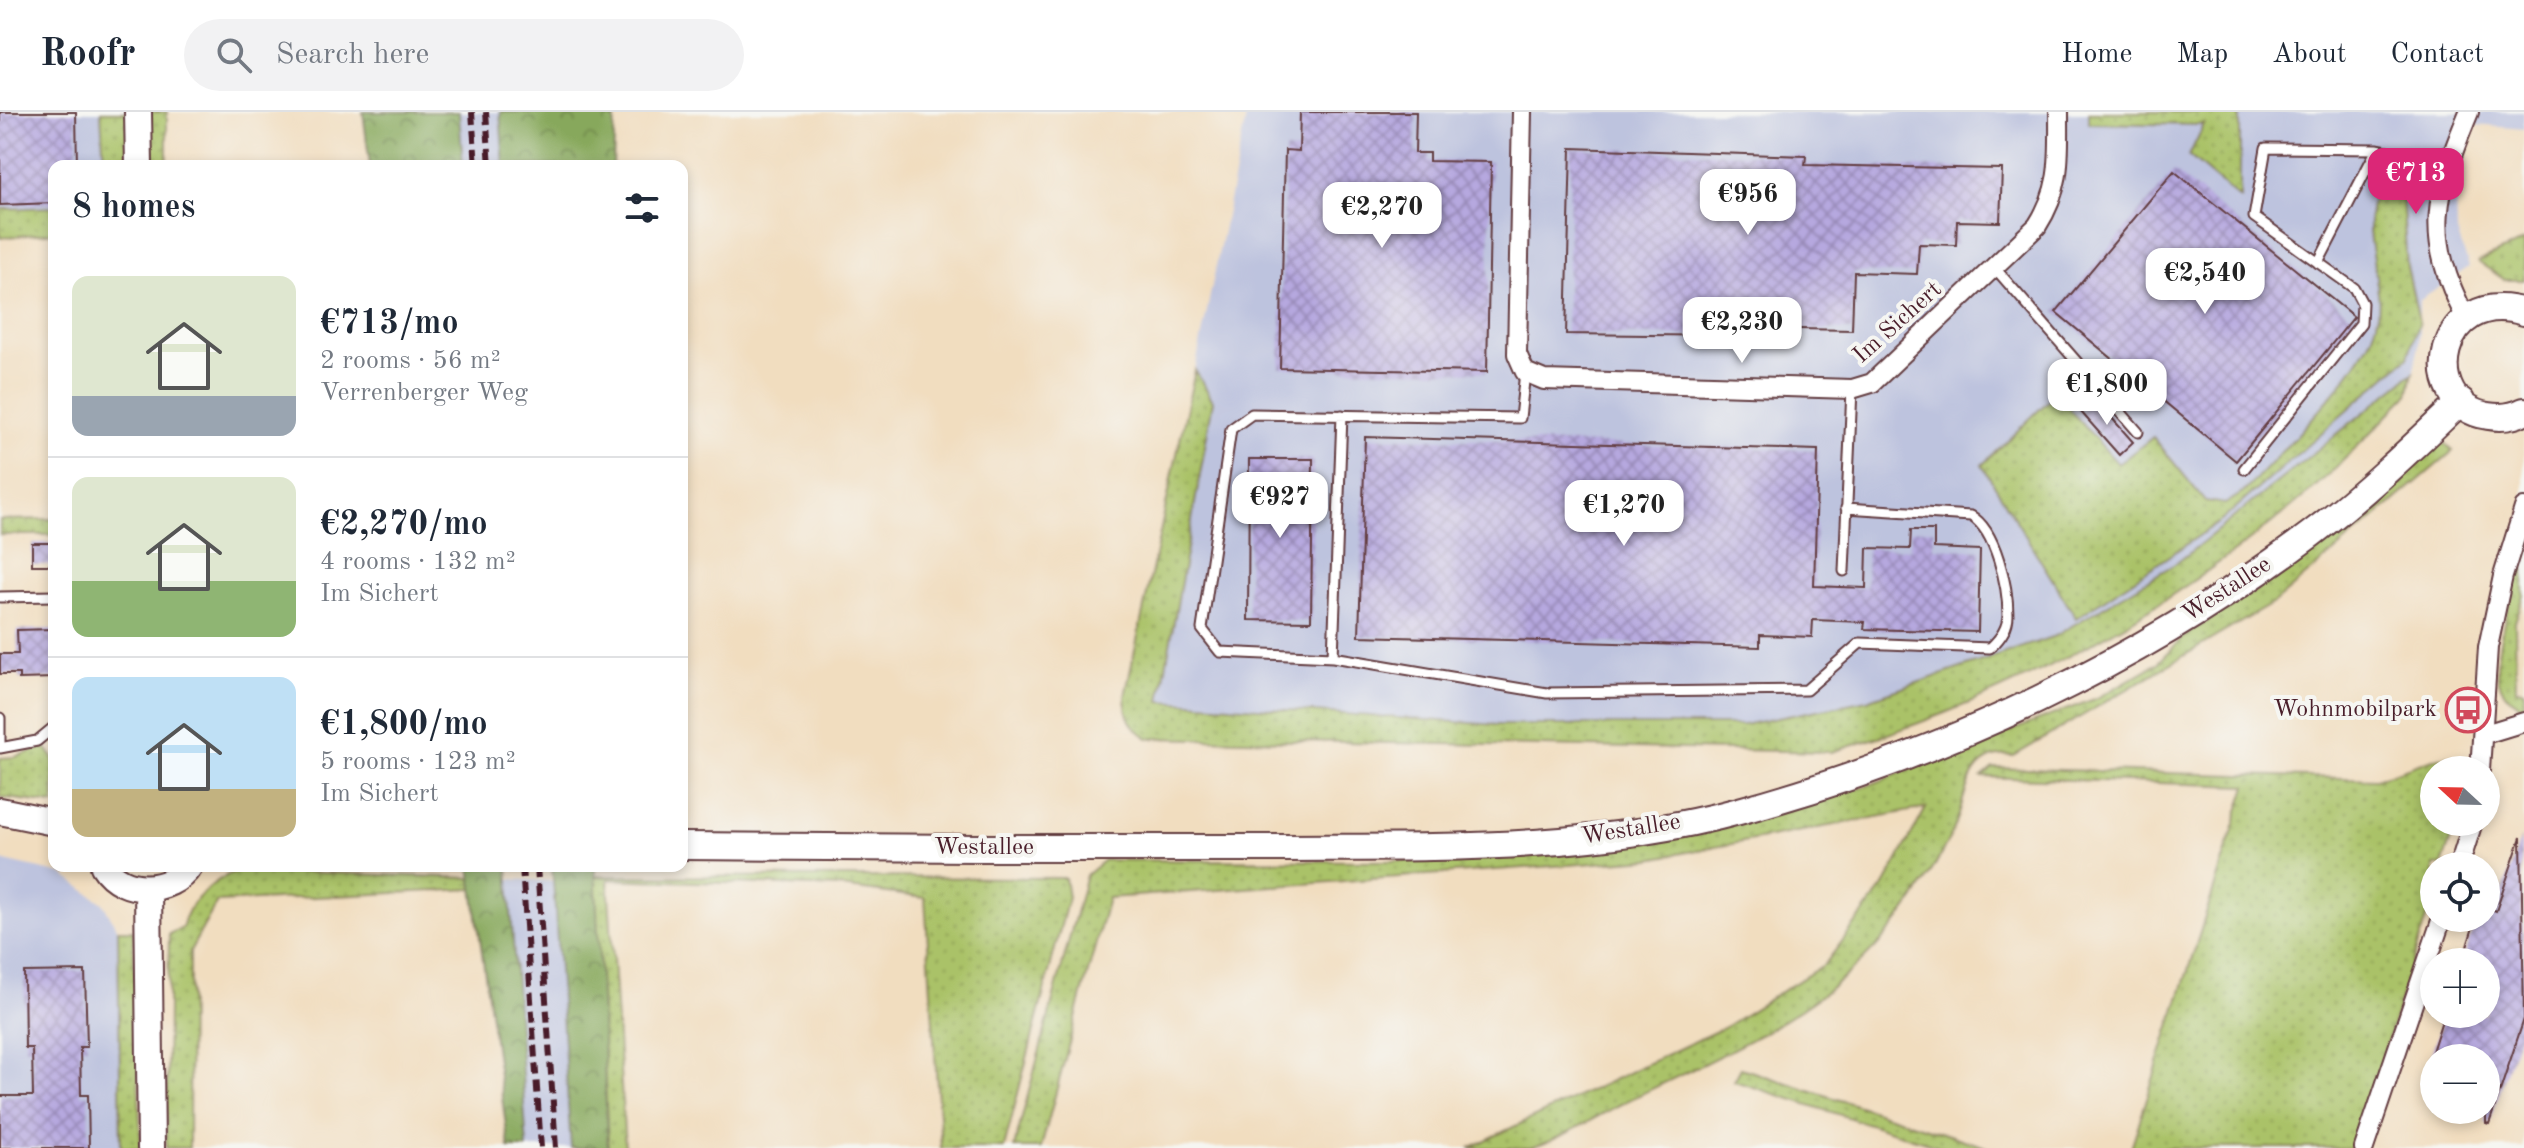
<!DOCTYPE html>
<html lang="en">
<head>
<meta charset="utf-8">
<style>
  body { margin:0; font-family:"Old Standard TT",serif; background:#f2f2f3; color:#1f2937; height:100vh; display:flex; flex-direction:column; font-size:30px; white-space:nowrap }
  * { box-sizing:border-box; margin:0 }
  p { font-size:26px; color:#747a83 }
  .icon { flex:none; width:44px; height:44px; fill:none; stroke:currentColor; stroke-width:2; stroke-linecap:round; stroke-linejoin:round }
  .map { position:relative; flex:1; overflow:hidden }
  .sheet { position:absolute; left:48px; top:48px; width:640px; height:712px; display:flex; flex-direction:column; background:#fff; border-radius:16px; box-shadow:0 4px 12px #0003 }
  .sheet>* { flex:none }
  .needle { width:52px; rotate:292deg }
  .controls { position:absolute; left:2420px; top:644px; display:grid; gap:16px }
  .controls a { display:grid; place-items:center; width:80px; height:80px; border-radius:50%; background:#fff; box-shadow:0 4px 12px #0003; font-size:40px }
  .price { position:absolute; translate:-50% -68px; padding:0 18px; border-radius:16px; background:#fff; color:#222; font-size:26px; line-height:52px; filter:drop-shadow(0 2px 4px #0008) }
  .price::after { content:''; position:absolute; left:50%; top:48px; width:24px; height:18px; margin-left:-12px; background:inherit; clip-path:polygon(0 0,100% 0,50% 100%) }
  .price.current { background:#db2777; color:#fff }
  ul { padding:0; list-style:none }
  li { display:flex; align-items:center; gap:24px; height:200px; padding:0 24px }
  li+li { border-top:2px solid #e0e1e3 }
  li span { display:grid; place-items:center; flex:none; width:224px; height:160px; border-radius:16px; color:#555 }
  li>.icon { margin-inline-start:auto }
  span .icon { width:96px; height:96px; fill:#fffc; stroke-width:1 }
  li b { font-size:34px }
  h2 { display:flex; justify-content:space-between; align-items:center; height:96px; padding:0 24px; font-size:34px }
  header { display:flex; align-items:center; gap:48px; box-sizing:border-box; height:112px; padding:0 40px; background:#fff; border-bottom:2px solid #e0e1e3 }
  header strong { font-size:38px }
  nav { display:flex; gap:44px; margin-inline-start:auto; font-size:28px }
  .search { width:560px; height:72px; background:#f2f2f3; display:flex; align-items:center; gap:20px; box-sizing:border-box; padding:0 28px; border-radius:44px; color:#747a83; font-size:30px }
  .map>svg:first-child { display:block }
</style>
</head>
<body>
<header>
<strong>Roofr</strong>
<div class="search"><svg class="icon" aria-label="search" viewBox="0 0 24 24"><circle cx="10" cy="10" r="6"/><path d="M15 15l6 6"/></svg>Search here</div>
<nav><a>Home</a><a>Map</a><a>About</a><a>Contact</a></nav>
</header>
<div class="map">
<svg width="2524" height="1036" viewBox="0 0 2524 1036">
  <defs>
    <pattern id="grass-dots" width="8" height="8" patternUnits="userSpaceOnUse" patternTransform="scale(2)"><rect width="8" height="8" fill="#aac267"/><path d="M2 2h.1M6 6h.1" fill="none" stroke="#94a65a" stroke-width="1.8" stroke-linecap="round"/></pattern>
    <pattern id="forest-crowns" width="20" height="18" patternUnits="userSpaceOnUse" patternTransform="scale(2)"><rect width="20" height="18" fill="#87a85c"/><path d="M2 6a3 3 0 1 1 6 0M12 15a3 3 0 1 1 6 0" fill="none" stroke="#70884c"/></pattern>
    <pattern id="building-cross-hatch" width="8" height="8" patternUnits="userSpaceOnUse" patternTransform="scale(2)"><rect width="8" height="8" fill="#b6a8df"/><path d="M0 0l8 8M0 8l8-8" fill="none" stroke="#9688b5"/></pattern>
  </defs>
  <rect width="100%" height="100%" fill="#f6f6f2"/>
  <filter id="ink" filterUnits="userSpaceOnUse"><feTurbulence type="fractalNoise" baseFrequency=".0125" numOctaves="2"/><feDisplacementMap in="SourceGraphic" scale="16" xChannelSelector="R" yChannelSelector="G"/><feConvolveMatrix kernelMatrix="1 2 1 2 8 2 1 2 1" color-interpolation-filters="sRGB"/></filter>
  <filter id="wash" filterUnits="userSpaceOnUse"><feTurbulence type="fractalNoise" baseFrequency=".006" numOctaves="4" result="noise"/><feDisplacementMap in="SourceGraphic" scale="32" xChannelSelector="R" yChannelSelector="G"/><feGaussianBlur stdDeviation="1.8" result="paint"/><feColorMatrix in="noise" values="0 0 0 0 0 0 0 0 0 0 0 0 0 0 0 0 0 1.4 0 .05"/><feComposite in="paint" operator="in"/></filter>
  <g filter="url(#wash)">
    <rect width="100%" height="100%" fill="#f1ddbf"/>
    <path fill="#bdc3de" d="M0,0H101L104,54H54V96L0,98Z
      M459,0H500L504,54H463Z
      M1247,0H2524V17L2475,13L2456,70L2457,120L2469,155L2419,189V234L2413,261L2178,450L2055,524L1867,588L1743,613H1498L1159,589L1213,289L1195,258Z
      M0,748L62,762L103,791L118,818L121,1036H0Z
      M509,767L553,769L571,1036H527Z"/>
    <path fill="url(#grass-dots)" stroke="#7a7049" stroke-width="2" d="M101,0H128V54H104Z
      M150,0H167V54H151Z
      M2089,0H2240V87L2189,44L2204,13L2089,11Z
      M2391,56L2410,57L2402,81L2407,155L2419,209L2408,245L2221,409L2076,506L1982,353L2073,265L2087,279L2069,297L2118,352L2153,325L2205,389L2225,392L2244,380C2282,338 2348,274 2372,225C2397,171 2340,110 2391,56Z
      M54,95V120L0,126V97Z
      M2524,129V168H2505L2478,150Z
      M1195,258L1213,289L1160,589L1498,613H1743L1867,588L2055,524L2178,450L2413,261L2408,283C2375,316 2343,351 2308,381C2167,501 2008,589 1831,640L1148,626C1130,614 1126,606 1125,584Z
      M2441,329L2453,339L2275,490L2014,644C1965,638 1967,687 1953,719C1945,735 1936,752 1927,767C1855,889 1743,932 1623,991C1599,1003 1554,1031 1530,1036C1512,1036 1488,1036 1469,1036L1725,915L1825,852L1884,774L1926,696L1650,747L1108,786L1041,1036H1014L1086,763L1104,748L1408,749L1490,746L1733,710L1864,675L2097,586L2158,551L2183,525L2275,466L2380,388Z
      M54,407V423H0V408Z
      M2519,456L2524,457V483L2515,510L2516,577L2524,578V596C2513,589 2503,583 2499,569C2491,545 2512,481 2519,456Z
      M45,635L54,647V692L0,685V646L15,645Z
      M2456,644L2464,658H2434V710H2456L2442,754H2434V781L2354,1036H2131L2247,674L1982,665L1993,656L2376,667L2439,645Z
      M240,758L472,766L473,777L217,790L190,839L189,1036H166L169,822L182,816C187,790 215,766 240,758Z
      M595,764L1065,766L1068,786L1004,1036H941L925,786L841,775L608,767L625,1036H608Z
      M118,818H133L141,1036H121Z
      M1741,956L1989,1036H1944L1734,969Z"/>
    <path fill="url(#forest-crowns)" stroke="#686444" stroke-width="2" d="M363,0H459L463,54H370Z
      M500,0H615L613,54H504Z
      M470,754H508L527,1036H509Z
      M552,754H595L608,1036H571Z"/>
    <g id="blocks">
      <path fill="url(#building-cross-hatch)" d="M0,0H76L77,54H54V91L0,93Z
        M1300,0H1416L1415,41H1429V49L1491,50L1487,260L1280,256L1285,38L1299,39Z
        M1571,36L1806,44L1805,53L2002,57L2000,110L1957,109L1956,133L1919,132L1917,162L1854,160L1852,218L1732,216V224L1566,222Z
        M2174,59L2354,205L2236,349L2056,200Z
        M2096,288L2133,330L2119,343L2081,300Z
        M1365,325L1818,338L1814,474L1866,476L1867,436L1910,437L1911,418H1934V436L1980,438L1978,520L1864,517L1865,510L1813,508L1812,525L1760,523V535L1359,524Z
        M1249,347H1313L1311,509L1248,508Z
        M32,431H54V453H32Z
        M54,517V566L19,567V562H0V542H18L17,518Z
        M2521,725L2524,907L2489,1012L2486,1011V946H2430L2444,902H2486V850H2462L2476,806H2486V795L2496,799Z
        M85,859L87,935H80L81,983H88L89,1036H0V984H33L32,936H25L24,860Z"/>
    </g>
  </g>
  <g filter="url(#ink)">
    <use href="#blocks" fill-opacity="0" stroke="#633c41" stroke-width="2"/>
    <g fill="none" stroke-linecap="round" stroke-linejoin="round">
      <g stroke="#633c41" stroke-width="13">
        <path id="service" d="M2318,151L2377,37
          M1994,155L2138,320
          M1525,260L1520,306L1252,302L1231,317L1202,517L1220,540L1333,545L1547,581L1806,578L1860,531L1990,536C2000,527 2008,517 2008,503C2008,475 1996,418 1971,404L1846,396
          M2244,357L2361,211L2362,191L2354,176L2254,105L2266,36L2377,37L2448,51
          M1844,459L1852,277
          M0,485L54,484
          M1333,545L1342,303
          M0,606V636
          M0,636L37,629L54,615"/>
      </g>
      <g stroke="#633c41" stroke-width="22">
        <path id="minor" d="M1522,0L1517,242L1525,260L1544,268L1852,277L1872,271L2037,114C2062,75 2059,45 2059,0
          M2466,206C2423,124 2435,82 2469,0
          M2485,622L2524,610
          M2480,658L2488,535L2503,464L2524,396
          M2459,754L2473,710
          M2364,1036L2442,806"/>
      </g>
      <g stroke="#633c41" stroke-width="30">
        <path id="secondary" d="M138,0L139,54
          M2524,200C2438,173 2416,293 2488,304C2500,306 2513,305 2524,299
          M0,699L54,710
          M682,734C879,736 1077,737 1274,736C1429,735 1588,740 1739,699C1944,643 2141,550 2311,422C2364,382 2413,335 2461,289
          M104,754C122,783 171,782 189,754
          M148,776L151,1036"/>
      </g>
      <use href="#service" stroke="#fff" stroke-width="9"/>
      <use href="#minor" stroke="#fff" stroke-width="18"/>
      <use href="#secondary" stroke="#fff" stroke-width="26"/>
      <path stroke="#4a1f2b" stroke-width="6" stroke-dasharray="12 6" stroke-linecap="butt" d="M472,0L476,54
        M486,0L490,54
        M522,754L541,1036
        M537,754L556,1036"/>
    </g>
  </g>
  <defs>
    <g id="bus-ring" transform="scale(2.3)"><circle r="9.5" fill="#f6f6f2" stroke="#d1495b" stroke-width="1.5"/><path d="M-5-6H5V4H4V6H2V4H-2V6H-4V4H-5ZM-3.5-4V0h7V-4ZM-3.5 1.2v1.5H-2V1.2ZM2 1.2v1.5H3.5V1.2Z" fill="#d1495b"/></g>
  </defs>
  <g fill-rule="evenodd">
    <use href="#bus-ring" x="2468" y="598"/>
  </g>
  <g text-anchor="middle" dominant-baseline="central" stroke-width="8" stroke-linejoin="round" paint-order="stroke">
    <g font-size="24" fill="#4a1f2b" stroke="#f6f6f2">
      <text transform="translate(1898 211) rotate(-42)">Im Sichert</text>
      <text transform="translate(2227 478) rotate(-33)">Westallee</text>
      <text transform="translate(1631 718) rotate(-9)">Westallee</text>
      <text x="984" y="736">Westallee</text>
    </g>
    <g font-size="24" fill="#4a1f2b" stroke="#f6f6f2" text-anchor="end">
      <text x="2437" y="598">Wohnmobilpark</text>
    </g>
  </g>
</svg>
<div class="controls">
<a><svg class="needle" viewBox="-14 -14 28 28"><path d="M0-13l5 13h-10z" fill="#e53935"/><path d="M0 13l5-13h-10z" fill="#747a83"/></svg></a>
<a><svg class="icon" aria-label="locate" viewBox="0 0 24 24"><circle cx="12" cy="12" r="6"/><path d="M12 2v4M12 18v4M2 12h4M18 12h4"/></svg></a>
<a>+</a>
<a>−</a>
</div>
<b class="price current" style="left:2416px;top:104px">€713</b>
<b class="price" style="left:1748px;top:125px">€956</b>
<b class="price" style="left:1382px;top:138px">€2,270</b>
<b class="price" style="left:2205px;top:204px">€2,540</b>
<b class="price" style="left:1742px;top:253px">€2,230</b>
<b class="price" style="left:2107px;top:315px">€1,800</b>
<b class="price" style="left:1280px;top:428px">€927</b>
<b class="price" style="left:1624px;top:436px">€1,270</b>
<section class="sheet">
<h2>8 homes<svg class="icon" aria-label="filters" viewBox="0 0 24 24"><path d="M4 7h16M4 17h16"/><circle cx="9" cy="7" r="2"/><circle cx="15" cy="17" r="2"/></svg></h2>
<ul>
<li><span style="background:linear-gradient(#dfe7d0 75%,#9aa5b1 0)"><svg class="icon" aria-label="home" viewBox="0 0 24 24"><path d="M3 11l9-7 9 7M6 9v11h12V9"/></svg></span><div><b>€713/mo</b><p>2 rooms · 56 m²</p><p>Verrenberger Weg</p></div></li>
<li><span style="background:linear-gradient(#dfe7d0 65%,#8fb573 0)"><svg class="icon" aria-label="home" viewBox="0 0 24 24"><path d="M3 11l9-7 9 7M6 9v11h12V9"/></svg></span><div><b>€2,270/mo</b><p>4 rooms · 132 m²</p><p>Im Sichert</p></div></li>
<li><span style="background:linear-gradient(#bfe0f5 70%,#c2b280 0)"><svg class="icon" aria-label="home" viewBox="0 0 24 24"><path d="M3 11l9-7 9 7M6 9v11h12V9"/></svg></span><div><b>€1,800/mo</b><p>5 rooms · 123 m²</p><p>Im Sichert</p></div></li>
</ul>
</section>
</div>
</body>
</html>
